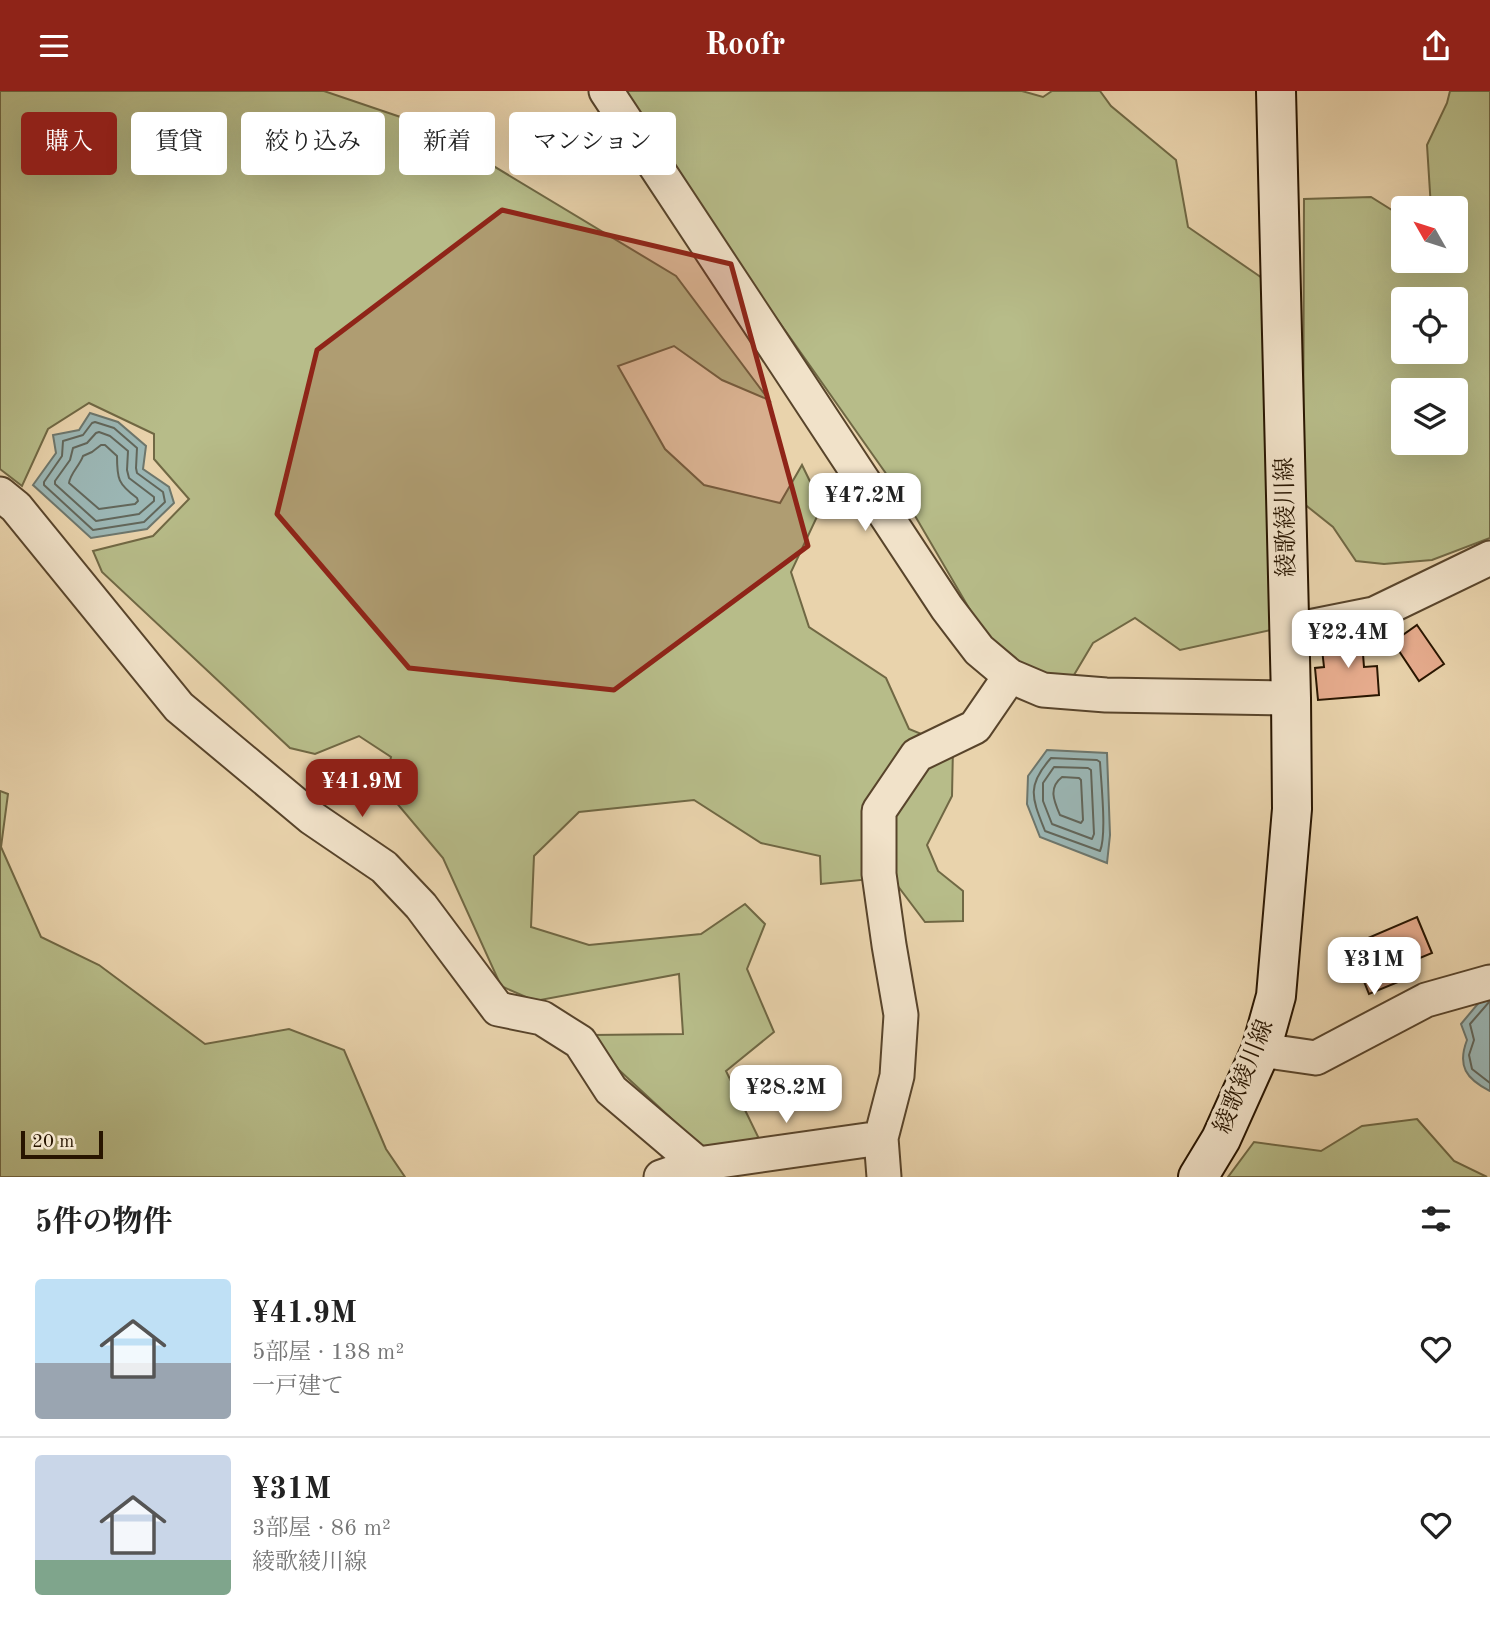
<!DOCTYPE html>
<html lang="ja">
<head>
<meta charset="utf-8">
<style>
  body { margin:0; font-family:"Old Standard TT","Noto Serif JP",serif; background:#f2f2f2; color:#222; height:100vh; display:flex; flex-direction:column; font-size:26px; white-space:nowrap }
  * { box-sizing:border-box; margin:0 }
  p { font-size:23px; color:#767676 }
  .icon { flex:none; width:38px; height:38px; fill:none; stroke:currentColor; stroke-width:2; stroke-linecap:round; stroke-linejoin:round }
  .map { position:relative; height:1086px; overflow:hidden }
  .details { display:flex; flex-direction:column; background:#fff; flex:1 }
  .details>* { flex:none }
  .banner { position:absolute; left:21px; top:21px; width:700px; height:63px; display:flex; gap:14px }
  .needle { width:46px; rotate:309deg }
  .tools { position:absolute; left:1391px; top:105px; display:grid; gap:14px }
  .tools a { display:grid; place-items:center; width:77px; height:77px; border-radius:7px; background:#fff; box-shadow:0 7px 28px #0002; font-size:35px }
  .scale { position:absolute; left:21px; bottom:18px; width:82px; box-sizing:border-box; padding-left:7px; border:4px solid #281500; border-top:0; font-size:19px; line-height:24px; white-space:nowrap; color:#281500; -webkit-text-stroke:5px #f1e2c9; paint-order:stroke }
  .price { position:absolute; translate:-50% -60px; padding:0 16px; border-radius:14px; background:#fff; color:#222; font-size:23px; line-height:46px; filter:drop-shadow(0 2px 4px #0008) }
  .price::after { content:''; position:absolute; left:50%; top:42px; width:21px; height:16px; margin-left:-10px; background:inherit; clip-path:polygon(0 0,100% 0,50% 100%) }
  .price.active { background:#8f2418; color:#fff }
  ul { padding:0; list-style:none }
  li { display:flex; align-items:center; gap:21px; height:175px; padding:0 35px }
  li+li { border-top:2px solid #e0e0e0 }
  li span { display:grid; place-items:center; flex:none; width:196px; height:140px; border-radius:7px; color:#555 }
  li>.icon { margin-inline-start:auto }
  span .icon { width:84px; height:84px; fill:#fffc; stroke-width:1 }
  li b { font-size:30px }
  h2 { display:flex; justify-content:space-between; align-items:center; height:84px; padding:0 35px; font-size:30px }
  .tag { padding:0 24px; border-radius:7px; background:#fff; box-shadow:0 7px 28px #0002; font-size:24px; line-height:63px }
  .tag.active { background:#8f2418; color:#fff }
  header { display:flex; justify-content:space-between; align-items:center; height:91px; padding:0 35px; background:#8f2418; color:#fff; font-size:32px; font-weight:700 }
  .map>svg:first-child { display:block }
</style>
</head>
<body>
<header><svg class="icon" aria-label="menu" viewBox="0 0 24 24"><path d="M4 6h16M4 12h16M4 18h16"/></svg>Roofr<svg class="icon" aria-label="share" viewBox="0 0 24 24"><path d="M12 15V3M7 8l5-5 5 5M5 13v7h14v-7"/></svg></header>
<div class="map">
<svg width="1490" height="1086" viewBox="0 0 1490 1086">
  <rect width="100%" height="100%" fill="#e9d3ac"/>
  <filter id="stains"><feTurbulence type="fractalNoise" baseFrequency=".00286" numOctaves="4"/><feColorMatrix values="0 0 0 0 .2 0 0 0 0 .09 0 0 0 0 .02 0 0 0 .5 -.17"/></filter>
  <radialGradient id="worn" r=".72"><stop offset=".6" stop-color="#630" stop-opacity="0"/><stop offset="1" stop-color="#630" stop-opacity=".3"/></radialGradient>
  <path fill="#b7bc89" stroke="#706844" stroke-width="2" fill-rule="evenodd" d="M0,0H324L427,35L676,185L769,309L722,289L674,255L618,275L665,358L704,394L780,412L802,374L822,415L791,481L809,536L886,587L909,638L953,656L952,705L927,754L938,780L963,800V830L925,831L891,786L821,793L820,765L761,752L694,709L579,721L534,765L531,836L589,854L701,843L745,813L765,833L747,878L774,941L726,980L763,1056L701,1055L619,979L593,944L683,943L679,883L535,910L501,895L443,767L384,697L391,666L359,645L315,663L290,657L102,481L93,460L153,445L189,408L154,368V343L89,312L48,338L22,395L0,378Z
    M618,0H1022L1043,6L1052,0H1100L1111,15L1176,69L1188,136L1265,189L1275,538L1180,559L1135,527L1093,552L1068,594L1015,574L980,536L911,418L672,79Z
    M1450,0H1490V447L1432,469L1384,473L1356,470L1333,436L1303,412L1304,108L1371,106L1403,126L1404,170H1456V117H1431L1427,54L1447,12ZM1404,208H1456V261H1404ZM1404,299H1456V352H1404Z
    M0,700L8,703L1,756L41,846L99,874L205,953L289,938L344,959L386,1058L405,1086H0Z
    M1417,1028L1454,1070L1487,1086H1228L1254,1051L1321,1060L1362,1035Z"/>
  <path fill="#9bb6b4" stroke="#6d766c" stroke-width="2" d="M90,322L118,331L146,355L143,378L169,396L174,412L147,438L91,447L33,394L56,362L53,344L79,339Z
    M1047,659L1107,662L1110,744L1107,772L1040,746L1027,713L1028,685Z
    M1486,903L1490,905V1000C1466,988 1457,975 1467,949L1461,933Z"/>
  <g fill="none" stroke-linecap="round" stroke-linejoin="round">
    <path stroke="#62665a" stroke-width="2" d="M95,331L114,337L137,357L136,377L137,382L163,401L165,411L144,431L93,439L44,394V391L62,365L63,350L83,344L92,332Z
      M99,341L110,345L128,360L127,379L129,387L154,406V410L139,423L96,430L55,393V390L70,369L73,357L87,352L96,342Z
      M101,354H105L117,365C117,388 118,393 137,407L138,410L135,413L99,418L69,392C70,383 80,374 83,365L92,361Z
      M1051,667L1097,669L1100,671C1101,691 1107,744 1100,760L1045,740C1032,707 1026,695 1051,667Z
      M1054,676L1088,677L1091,679L1094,743L1092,748L1052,733L1043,710V692Z
      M1062,686L1079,687L1081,689L1083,729L1081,732L1060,724C1054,710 1048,697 1062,686Z
      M1490,910L1470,933L1474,949L1469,964L1472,978L1490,992"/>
  </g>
  <path fill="#e7ac8e" stroke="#281500" stroke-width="2" d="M1417,534L1444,573L1419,590L1393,551Z
    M1370,541L1372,562L1363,563L1364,576L1377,575L1379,604L1318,609L1315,577L1324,576L1322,558L1346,556L1345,543Z
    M1417,826L1432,862L1398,876L1403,889L1369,903L1357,873L1369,868L1361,850Z"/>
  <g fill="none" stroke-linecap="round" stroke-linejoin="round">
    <g stroke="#58442b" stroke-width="37">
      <path id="street" d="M606,0L947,517L979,559L1010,585L1043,599L1106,604L1291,607
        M0,403L16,416L179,616L312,727L384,776L421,815L498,918L542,927L580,951L611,999L698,1073
        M1289,540L1374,523L1490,467
        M1261,959L1316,967L1426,909L1490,891
        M661,1086L698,1073L881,1047
        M884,1086L881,1047L897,985L901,924L889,854L879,783V720L917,664L975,636L1010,585"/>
    </g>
    <g stroke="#281500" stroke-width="42">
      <path id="secondary" d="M1198,1086L1221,1048L1261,959L1276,905L1292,718L1291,607L1276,0"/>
    </g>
    <use href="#street" stroke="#f1e2c9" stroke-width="33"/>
    <use href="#secondary" stroke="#f1e2c9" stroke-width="38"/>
  </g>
  <path fill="#8f2418" fill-opacity="0.2" stroke="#8f2418" stroke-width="5" stroke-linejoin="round" d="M502,119L731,173L808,455L614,599L409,577L277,423L317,259Z"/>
  <g text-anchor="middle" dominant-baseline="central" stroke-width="7" stroke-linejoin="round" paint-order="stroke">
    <g font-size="24" fill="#281500" stroke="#f1e2c9">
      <text transform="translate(1287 426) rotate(-91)">綾歌綾川線</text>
      <text transform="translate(1245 986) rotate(-68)">綾歌綾川線</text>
    </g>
  </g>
  <rect width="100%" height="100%" filter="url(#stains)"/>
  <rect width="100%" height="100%" fill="url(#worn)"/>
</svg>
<div class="tools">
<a><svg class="needle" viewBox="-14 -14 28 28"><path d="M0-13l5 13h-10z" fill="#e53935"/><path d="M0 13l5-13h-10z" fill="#767676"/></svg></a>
<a><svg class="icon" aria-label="locate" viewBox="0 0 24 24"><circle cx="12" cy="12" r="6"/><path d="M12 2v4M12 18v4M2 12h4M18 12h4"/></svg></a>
<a><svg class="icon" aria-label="layers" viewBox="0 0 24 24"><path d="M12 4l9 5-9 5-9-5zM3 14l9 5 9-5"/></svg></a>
</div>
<div class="scale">20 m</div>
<b class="price" style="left:865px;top:442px">¥47.2M</b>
<b class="price" style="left:1348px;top:579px">¥22.4M</b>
<b class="price active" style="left:362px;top:728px">¥41.9M</b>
<b class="price" style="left:1374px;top:906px">¥31M</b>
<b class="price" style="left:786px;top:1034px">¥28.2M</b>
<div class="banner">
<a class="tag active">購入</a>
<a class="tag">賃貸</a>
<a class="tag">絞り込み</a>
<a class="tag">新着</a>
<a class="tag">マンション</a>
</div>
</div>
<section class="details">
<h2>5件の物件<svg class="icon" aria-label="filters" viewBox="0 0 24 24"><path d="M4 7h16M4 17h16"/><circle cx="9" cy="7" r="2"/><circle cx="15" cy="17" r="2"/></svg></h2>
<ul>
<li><span style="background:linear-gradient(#bfe0f5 60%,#9aa5b1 0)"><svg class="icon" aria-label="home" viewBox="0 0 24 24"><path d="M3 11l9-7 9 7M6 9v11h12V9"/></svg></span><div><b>¥41.9M</b><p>5部屋 · 138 m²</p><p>一戸建て</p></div><svg class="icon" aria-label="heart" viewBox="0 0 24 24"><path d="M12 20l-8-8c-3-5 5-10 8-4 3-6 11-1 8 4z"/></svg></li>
<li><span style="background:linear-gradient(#c9d6e8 75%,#7fa58c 0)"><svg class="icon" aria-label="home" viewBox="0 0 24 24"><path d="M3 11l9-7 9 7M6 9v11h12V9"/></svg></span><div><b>¥31M</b><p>3部屋 · 86 m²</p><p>綾歌綾川線</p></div><svg class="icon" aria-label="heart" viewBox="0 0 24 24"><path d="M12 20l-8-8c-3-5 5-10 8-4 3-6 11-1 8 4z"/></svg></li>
</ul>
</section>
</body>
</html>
